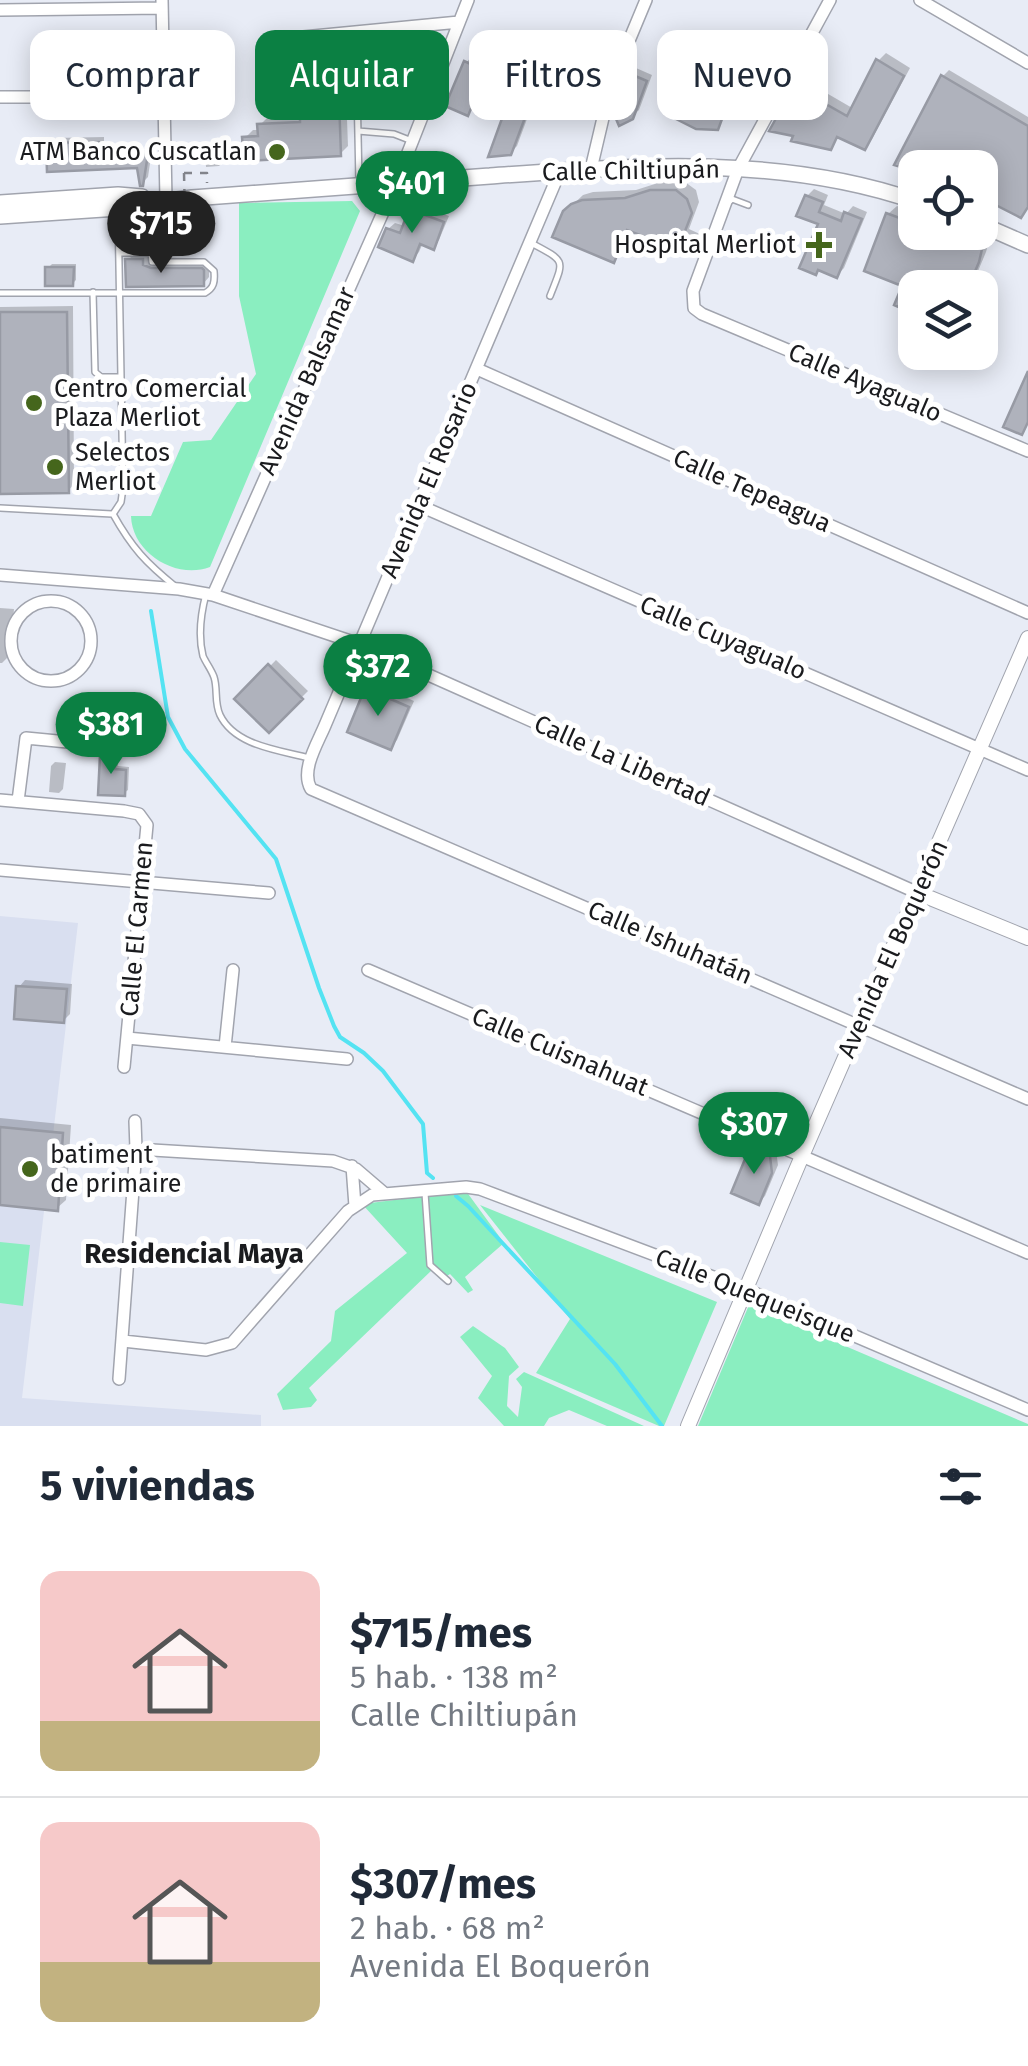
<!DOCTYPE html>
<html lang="es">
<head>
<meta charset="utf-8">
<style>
  body { margin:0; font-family:"Fira Sans",sans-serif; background:#f2f2f3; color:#1f2937; height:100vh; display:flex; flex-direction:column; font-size:38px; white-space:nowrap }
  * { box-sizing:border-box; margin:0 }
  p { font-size:32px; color:#747a83 }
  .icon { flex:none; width:55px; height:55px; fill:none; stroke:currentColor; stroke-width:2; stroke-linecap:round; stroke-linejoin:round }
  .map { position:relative; height:1426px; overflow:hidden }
  .sheet { display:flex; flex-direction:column; background:#fff; flex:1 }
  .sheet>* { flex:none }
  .top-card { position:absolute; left:30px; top:30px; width:970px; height:90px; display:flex; gap:20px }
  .fabs { position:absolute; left:898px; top:150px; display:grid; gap:20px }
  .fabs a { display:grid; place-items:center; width:100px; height:100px; border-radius:20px; background:#fff; box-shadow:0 5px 25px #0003; font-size:50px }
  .price { position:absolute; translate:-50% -85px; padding:0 22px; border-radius:35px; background:#0b8043; color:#fff; font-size:32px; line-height:65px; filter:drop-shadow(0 2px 5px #0008) }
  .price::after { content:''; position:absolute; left:50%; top:60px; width:30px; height:22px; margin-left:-15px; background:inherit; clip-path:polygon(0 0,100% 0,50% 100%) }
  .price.on { background:#222; color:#fff }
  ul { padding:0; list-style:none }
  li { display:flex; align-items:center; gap:30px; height:250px; padding:0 40px }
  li+li { border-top:2px solid #e0e1e3 }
  li span { display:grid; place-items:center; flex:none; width:280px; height:200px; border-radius:20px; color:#555 }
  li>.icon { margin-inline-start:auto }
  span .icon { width:120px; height:120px; fill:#fffc; stroke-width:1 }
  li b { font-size:42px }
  h2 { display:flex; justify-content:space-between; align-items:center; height:120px; padding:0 40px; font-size:42px }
  .chip { padding:0 35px; border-radius:20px; background:#fff; box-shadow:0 5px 25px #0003; font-size:35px; line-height:90px }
  .chip.on { background:#0b8043; color:#fff }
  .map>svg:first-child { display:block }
</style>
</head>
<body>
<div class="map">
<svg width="1028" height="1426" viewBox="0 0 1028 1426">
  <rect width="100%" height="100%" fill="#e8ecf6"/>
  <path fill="#d9dff0" d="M0,916L78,923L22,1398L261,1415V1426H0Z"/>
  <path fill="#8aeec0" d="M352,201L360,211L210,567C176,580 132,553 131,516H151L183,442L211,440L256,374L239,296V203Z
    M466,1191L504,1243L465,1277L473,1290L468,1293L450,1274L441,1280L432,1270L309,1388L317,1400L311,1407L283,1410L277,1394L331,1341L335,1311L407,1253L362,1204Z
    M480,1205L717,1302L664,1426H659L536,1373L570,1319Z
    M0,1242L30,1245L23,1306L0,1303Z
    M749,1305L1028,1424V1426H698Z
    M473,1326L505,1348L519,1367L509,1376L507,1406L518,1417L522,1387L516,1379L524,1372L644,1426H607L569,1410L549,1418L544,1426H504L478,1398L492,1376L460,1337Z"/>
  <path fill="#0003" d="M886,53L910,68L872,139L864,147L840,135L830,147L796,88L804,80L854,109L878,61Z
    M472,56L491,64L495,59L503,62L501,68L516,74L511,85L537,92L517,146L510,153L508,112L477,100L468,113L466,63Z
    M636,68L652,75L639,110L631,117L630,75Z
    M949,70L1028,117V208L1021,215L980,194V168H915L898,164L943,76Z
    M693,91L728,104L721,123L717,128L689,95Z
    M346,92L348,146L340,154L245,138L253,130H260V125L268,117L303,116V101L311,93Z
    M104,137V151L152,150L148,177L142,183L139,166L49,144L54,138Z
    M222,144L223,162L219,166L206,167L205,149L209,145Z
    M661,182H685L696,190L699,202L689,229L702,235L699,242L690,251L631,229L622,251L614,260L565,212L583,195L593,192L636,190Z
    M814,189L828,195L824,205L846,214L853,206L867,212L844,268L837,275L821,223L807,196Z
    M418,204L449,216L439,240L433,247L423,243L419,252L413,259L388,229L395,223L405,226L411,210Z
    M897,206L915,213L911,223L915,225V232H968L990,238L986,252L971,288H915V311L905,284L888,214Z
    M134,254H148V259L159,263H209V277L203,284H128V260Z
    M52,264H76V280L72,284L48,268Z
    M73,306L74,484L68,491H0V307Z
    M0,608L14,609L10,655L2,663H0Z
    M276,660L308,691L269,730L238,699Z
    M374,683L414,701L397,740L390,747L367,689Z
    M106,752H118V766L129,767L128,790L124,793L102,756Z
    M55,762L66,763L63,789L59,793L49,792L51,766Z
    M25,980L72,984L70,1014L63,1021L19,987Z
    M0,1118L71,1125L66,1200L57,1208L0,1202Z
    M758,1142L776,1150L778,1165L765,1196L759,1202L752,1149Z"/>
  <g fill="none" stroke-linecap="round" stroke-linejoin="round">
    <path stroke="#54e3f2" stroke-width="4" d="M151,611L168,717L185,749L276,859L319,988L334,1026L340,1037L364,1053L383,1071L423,1124L427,1173L433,1178
      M456,1196L468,1206L615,1364L662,1426"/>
  </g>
  <path fill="#afb2bc" stroke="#979aa4" stroke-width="2.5" d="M876,59L904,76L865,150L837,137L831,150L791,141L793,136L769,131L794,86L847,116Z
    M464,61L484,70L487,64L498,69L496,74L511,80L507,91L532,99L511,155L488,157L504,113L474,101L468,116L445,106Z
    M628,73L647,81L633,119L619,126L614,114Z
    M941,75L1028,126V207L1021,218L980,197V168H915V171L894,165Z
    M687,93L726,108L718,130L696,129L676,119Z
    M339,98L341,156L244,161L242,137L258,136L257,124L300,122V100Z
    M99,142L100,156L148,154L143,186H140L137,168L47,172L46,143Z
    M650,190H676L687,199L692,213L682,239L695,244L690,254L627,230L614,263L552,237L563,211L571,204L582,200L625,198Z
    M805,195L823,202L819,212L841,221L844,212L862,219L837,278L818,270L816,275L799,268L818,224L796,216Z
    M409,209L444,222L434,250L420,244L413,262L378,247L386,228L400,233Z
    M886,213L908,221L905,231L930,242L933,232H941L965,242L983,245L979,262L968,288H915V314L894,305L902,286L864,271Z
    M125,259H143V265L151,268H202L204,270V286L126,287Z
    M45,267H74L73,286H45Z
    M0,312H67L69,493L0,494Z
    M1028,371V422L1022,435L1003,427Z
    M268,664L303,699L269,733L234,699Z
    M365,688L409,707L391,750L347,732Z
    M116,754L115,769L126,770L125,796L98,795L100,755Z
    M16,986L67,989L64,1023L14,1019Z
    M0,1127L63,1133L58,1211L0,1205Z
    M750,1147L770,1156L772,1173L759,1205L731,1193Z"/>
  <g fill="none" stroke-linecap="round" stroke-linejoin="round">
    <g stroke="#a1a4ae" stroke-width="8">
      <path id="service" d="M357,89L359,182
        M277,113L300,92L417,85L429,89
        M358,131L394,134L412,141
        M730,201L732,199L748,205
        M533,244C567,262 564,260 550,296
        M93,292L95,372L101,377H120
        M0,293H205C214,288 215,282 214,271L204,262H152L151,253H119
        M0,508L112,514
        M113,514L121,502L123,488L118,210
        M113,514C132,548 146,563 176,587
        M206,594C201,613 198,636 203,656C206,663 211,669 214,677C218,689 214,702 220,715C235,746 279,750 309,758
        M425,1193L430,1265L448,1281"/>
    </g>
    <g stroke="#a1a4ae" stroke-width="14">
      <path id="minor" d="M162,0L166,200
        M830,0L738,169L693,291L694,308L702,314L1028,451
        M920,0L1028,63
        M0,10L162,8
        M267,60L272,40L459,22
        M0,97H163
        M591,169L611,84L646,0
        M560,171L326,723C318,743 300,770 311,789L1028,1099
        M477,369L1028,613
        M418,505L1028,770
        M0,575L179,589L213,595L359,644L918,893
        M213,595L396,183L468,0
        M11 641a40 40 0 1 1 80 0a40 40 0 1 1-80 0Z
        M0,800L124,811L139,814L147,825L124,1067
        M18,801L26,738L109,746
        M0,870L269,893
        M368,970L1028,1253
        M127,1038L347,1059
        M225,1047L233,970
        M136,1149L333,1161L356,1169L384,1193
        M352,1166L355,1206
        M123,1341L206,1350L232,1343L348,1211L372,1195L466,1187L480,1189L745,1289L1028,1410
        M119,1379L136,1149L135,1121"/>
    </g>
    <g stroke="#a1a4ae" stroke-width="16">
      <path id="tertiary" d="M918,893L1028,938
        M688,1426L802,1156L1028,638"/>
    </g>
    <g stroke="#a1a4ae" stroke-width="18">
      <path id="secondary" d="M0,203L118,195L142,197
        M0,216L118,208L192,198C292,190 391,183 490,176C630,166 780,154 915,201
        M980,224L1028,245"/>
    </g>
    <path stroke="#82848b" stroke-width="2.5" stroke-dasharray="8 8" stroke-linecap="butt" d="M184,173H207V183
      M185,218L209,216V213"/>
    <use href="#service" stroke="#fff" stroke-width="5"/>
    <use href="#minor" stroke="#fff" stroke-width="11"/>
    <use href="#tertiary" stroke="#fff" stroke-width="14"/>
    <use href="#secondary" stroke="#fff" stroke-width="15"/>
    <path stroke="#82848b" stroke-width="2.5" stroke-dasharray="8 8" stroke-linecap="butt" d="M184,173L185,218
      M568,174L569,163"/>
  </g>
  <g fill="#45661c" stroke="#fff" stroke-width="4">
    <circle cx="277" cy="152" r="10"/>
    <path d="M814 230h10v10h10v10h-10v10h-10v-10h-10v-10h10z"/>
    <circle cx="34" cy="403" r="10"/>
    <circle cx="55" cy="467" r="10"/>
    <circle cx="30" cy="1169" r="10"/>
  </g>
  <g text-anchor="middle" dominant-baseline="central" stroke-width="10" stroke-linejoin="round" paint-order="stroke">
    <g font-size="25" fill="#1a1b1e" stroke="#fff" text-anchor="start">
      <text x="257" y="152" text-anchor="end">ATM Banco Cuscatlan</text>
      <text x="796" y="245" text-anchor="end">Hospital Merliot</text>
      <text x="54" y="389">Centro Comercial<tspan x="54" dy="29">Plaza Merliot</tspan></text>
      <text x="75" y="453">Selectos<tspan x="75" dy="29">Merliot</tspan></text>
      <text x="50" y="1155">batiment<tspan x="50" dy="29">de primaire</tspan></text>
    </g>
    <g font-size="25" fill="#1a1b1e" stroke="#fff">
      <text transform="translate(631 171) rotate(-1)">Calle Chiltiupán</text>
      <text transform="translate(307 381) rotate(-66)">Avenida Balsamar</text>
      <text transform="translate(865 383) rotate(23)">Calle Ayagualo</text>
      <text transform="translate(429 480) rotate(-67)">Avenida El Rosario</text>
      <text transform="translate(752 491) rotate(24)">Calle Tepeagua</text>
      <text transform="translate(723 638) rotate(23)">Calle Cuyagualo</text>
      <text transform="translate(622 761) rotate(24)">Calle La Libertad</text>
      <text transform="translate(137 929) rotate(-85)">Calle El Carmen</text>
      <text transform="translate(670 943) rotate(23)">Calle Ishuhatán</text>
      <text transform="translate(893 949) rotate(-66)">Avenida El Boquerón</text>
      <text transform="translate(560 1052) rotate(23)">Calle Cuisnahuat</text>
      <text transform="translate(755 1296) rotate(22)">Calle Quequeisque</text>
    </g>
    <g font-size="28" font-weight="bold" fill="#1a1b1e" stroke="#fff">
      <text x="194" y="1253">Residencial Maya</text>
    </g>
  </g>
</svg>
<div class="fabs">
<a><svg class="icon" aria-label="locate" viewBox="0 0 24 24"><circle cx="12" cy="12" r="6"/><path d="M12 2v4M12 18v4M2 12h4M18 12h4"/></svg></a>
<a><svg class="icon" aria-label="layers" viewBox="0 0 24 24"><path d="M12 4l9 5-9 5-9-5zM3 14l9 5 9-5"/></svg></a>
</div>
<b class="price" style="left:412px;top:236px">$401</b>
<b class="price on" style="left:161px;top:276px">$715</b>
<b class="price" style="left:378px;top:719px">$372</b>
<b class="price" style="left:111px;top:777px">$381</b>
<b class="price" style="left:754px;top:1177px">$307</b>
<div class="top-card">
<a class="chip">Comprar</a>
<a class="chip on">Alquilar</a>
<a class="chip">Filtros</a>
<a class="chip">Nuevo</a>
</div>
</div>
<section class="sheet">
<h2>5 viviendas<svg class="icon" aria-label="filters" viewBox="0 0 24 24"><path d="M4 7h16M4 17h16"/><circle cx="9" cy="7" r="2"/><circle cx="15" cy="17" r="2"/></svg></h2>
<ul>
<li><span style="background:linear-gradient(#f6c9c9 75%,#c2b280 0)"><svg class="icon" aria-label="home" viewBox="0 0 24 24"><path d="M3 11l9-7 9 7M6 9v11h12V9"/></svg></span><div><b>$715/mes</b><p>5 hab. · 138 m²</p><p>Calle Chiltiupán</p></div></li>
<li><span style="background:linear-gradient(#f6c9c9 70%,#c2b280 0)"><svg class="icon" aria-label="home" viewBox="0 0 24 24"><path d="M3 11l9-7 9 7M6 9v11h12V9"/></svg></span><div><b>$307/mes</b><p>2 hab. · 68 m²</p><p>Avenida El Boquerón</p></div></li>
</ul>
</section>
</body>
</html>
